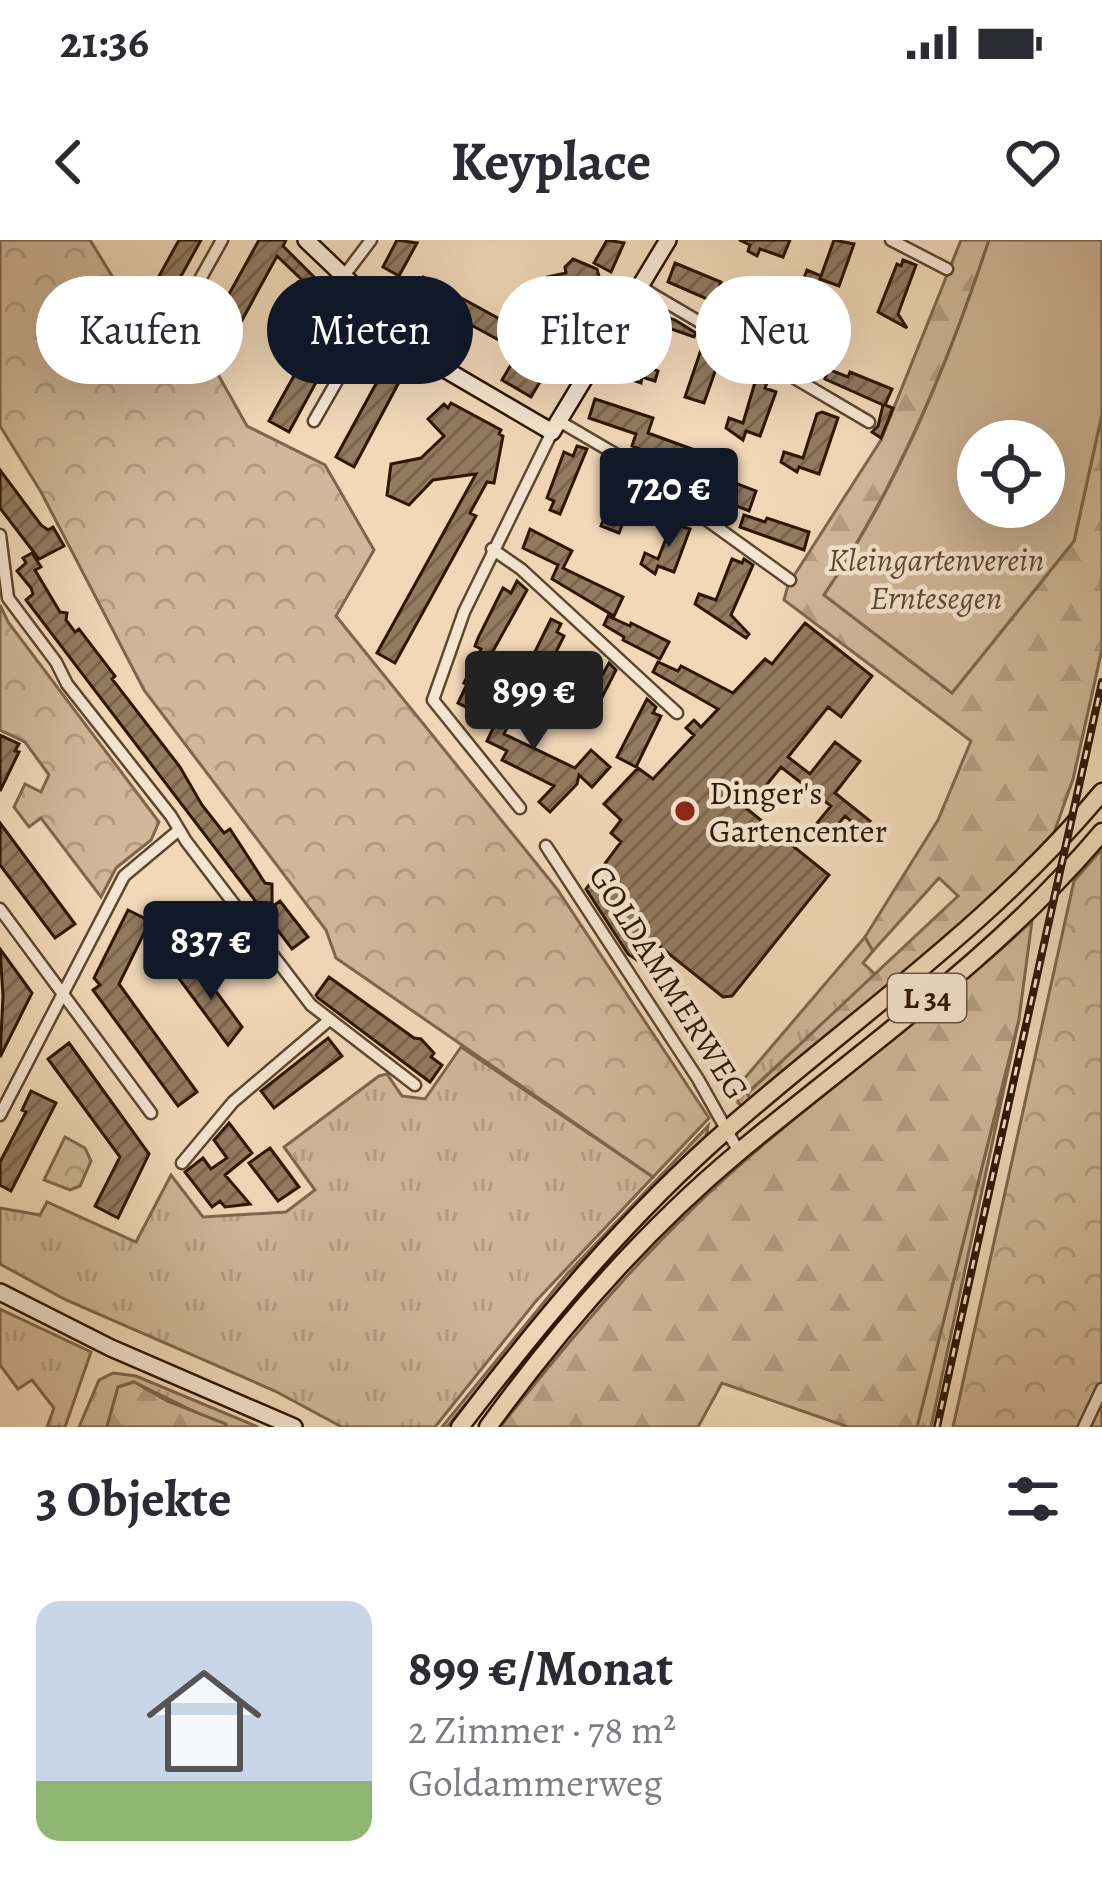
<!DOCTYPE html>
<html lang="de">
<head>
<meta charset="utf-8">
<style>
  body { margin:0; font-family:Alegreya,serif; background:#f7f7f7; color:#2b2b33; height:100vh; display:flex; flex-direction:column; font-size:45px; white-space:nowrap }
  * { box-sizing:border-box; margin:0 }
  p { font-size:39px; color:#7c7c81 }
  .icon { flex:none; width:66px; height:66px; fill:none; stroke:currentColor; stroke-width:2; stroke-linecap:round; stroke-linejoin:round }
  .map { position:relative; height:1187px; overflow:hidden }
  .side { display:flex; flex-direction:column; background:#fff; flex:1 }
  .side>* { flex:none }
  .top-card { position:absolute; left:36px; top:36px; width:1032px; height:108px; display:flex; gap:24px }
  .buttons { position:absolute; left:957px; top:180px; display:grid; gap:24px }
  .buttons a { display:grid; place-items:center; width:108px; height:108px; border-radius:50%; background:#fff; box-shadow:0 12px 48px #0002; font-size:60px }
  .price { position:absolute; translate:-50% -102px; padding:0 27px; border-radius:12px; background:#111827; color:#fff; font-size:39px; line-height:78px; filter:drop-shadow(0 3px 6px #0008) }
  .price::after { content:''; position:absolute; left:50%; top:72px; width:36px; height:27px; margin-left:-18px; background:inherit; clip-path:polygon(0 0,100% 0,50% 100%) }
  .price.current { background:#222; color:#fff }
  ul { padding:0; list-style:none }
  li { display:flex; align-items:center; gap:36px; height:300px; padding:0 36px }
  li+li { border-top:3px solid #e1e1e2 }
  li span { display:grid; place-items:center; flex:none; width:336px; height:240px; border-radius:24px; color:#555 }
  li>.icon { margin-inline-start:auto }
  span .icon { width:144px; height:144px; fill:#fffc; stroke-width:1 }
  li b { font-size:51px }
  h2 { display:flex; justify-content:space-between; align-items:center; height:144px; padding:0 36px; font-size:51px }
  .chip { padding:0 42px; border-radius:54px; background:#fff; box-shadow:0 12px 48px #0002; font-size:42px; line-height:108px }
  .chip.current { background:#111827; color:#fff }
  .status { display:flex; justify-content:space-between; align-items:center; height:84px; padding:0 60px; background:#fff; direction:ltr }
  .status svg { height:33px; fill:currentColor }
  header { display:flex; justify-content:space-between; align-items:center; height:156px; padding:0 36px; background:#fff; font-size:54px; font-weight:700 }
  .map>svg:first-child { display:block }
</style>
</head>
<body>
<div class="status"><b>21:36</b><svg viewBox="0 0 49 12"><path d="M0 12V9h3v3zM5 12V6h3v6zM10 12V3h3v9zM15 12V0h3v12zM26 1h20v11H26zM47 4h2v5h-2z"/></svg></div>
<header><svg class="icon" aria-label="back" viewBox="0 0 24 24"><path d="M15 5l-7 7 7 7"/></svg>Keyplace<svg class="icon" aria-label="heart" viewBox="0 0 24 24"><path d="M12 20l-8-8c-3-5 5-10 8-4 3-6 11-1 8 4z"/></svg></header>
<div class="map">
<svg width="1102" height="1187" viewBox="0 0 1102 1187">
  <defs>
    <pattern id="grass-tufts" width="24" height="20" patternUnits="userSpaceOnUse" patternTransform="scale(3)"><rect width="24" height="20" fill="#d0b899"/><path d="M3 7l-1-3M5 7V3M7 7l1-3M15 17l-1-3M17 17v-4M19 17l1-3" fill="none" stroke="#b39d82"/></pattern>
    <pattern id="forest-firs" width="22" height="20" patternUnits="userSpaceOnUse" patternTransform="scale(3)"><rect width="22" height="20" fill="#d0b899"/><path d="M5 1l3.5 6h-7zM16 11l3.5 6h-7z" fill="#b39d82"/></pattern>
    <pattern id="park-crowns" width="20" height="18" patternUnits="userSpaceOnUse" patternTransform="scale(3)"><rect width="20" height="18" fill="#d0b899"/><path d="M2 6a3 3 0 1 1 6 0M12 15a3 3 0 1 1 6 0" fill="none" stroke="#b39d82"/></pattern>
    <pattern id="building-hatch" width="6" height="6" patternUnits="userSpaceOnUse" patternTransform="scale(3)"><rect width="6" height="6" fill="#937b60"/><path d="M-1 1l2-2M0 6l6-6M5 7l2-2" fill="none" stroke="#78644d"/></pattern>
  </defs>
  <rect width="100%" height="100%" fill="#f1d9b8"/>
  <filter id="stains"><feTurbulence type="fractalNoise" baseFrequency=".00167" numOctaves="4"/><feColorMatrix values="0 0 0 0 .2 0 0 0 0 .09 0 0 0 0 .02 0 0 0 .5 -.17"/></filter>
  <radialGradient id="worn" r=".72"><stop offset=".6" stop-color="#630" stop-opacity="0"/><stop offset="1" stop-color="#630" stop-opacity=".3"/></radialGradient>
  <path fill="url(#grass-tufts)" stroke="#7e674d" stroke-width="3" d="M865,697L873,711L863,723L877,736L747,853L751,859L744,866L738,863V846Z
    M1019,779L931,1187H917Z
    M461,807L653,937L536,1061L435,1187H342L275,1151L66,1060L0,1024V968L40,975L47,962L136,1002L171,935L203,977L286,972L315,950L284,907L379,836L387,834L402,856L425,859Z
    M708,886L706,898L578,1026L447,1187H442L567,1034Z
    M0,1069L91,1112L65,1187H47L54,1168L32,1140L18,1149L0,1125Z
    M113,1133L136,1136L258,1187H226L134,1142L118,1147L107,1187H79L99,1140Z"/>
  <path fill="url(#forest-firs)" stroke="#7e674d" stroke-width="3" d="M961,0H989C948,124 897,246 824,355L952,453L1074,301L1102,174V409L1073,539L1049,607L990,662L751,859L747,854L958,656L939,638L873,711L865,697L938,580L971,501L784,360L788,345L881,200Z
    M1032,681L1019,779L917,1187H848L722,1143L698,1187H500C579,1088 659,993 756,911C847,833 944,763 1032,681Z
    M134,1142L167,1161L226,1184V1187H107L118,1147Z"/>
  <path fill="url(#park-crowns)" stroke="#7e674d" stroke-width="3" d="M0,0H90L128,62L197,97L247,186L325,225L374,310L336,376L557,649L709,878L653,937L336,718L326,690L144,450L41,252L0,186Z
    M0,365L8,382L159,582L151,600L116,628L101,657L41,578L29,587L14,567L25,544L41,552L49,535L25,502L0,490Z
    M1102,609V1187H953L1074,641Z
    M65,897L85,908L91,921L80,946L70,950L44,940Z"/>
  <path fill="#d0b899" stroke="#7e674d" stroke-width="3" fill-rule="evenodd" d="M989,0H1102V174L1074,301L952,453L824,355C898,247 948,124 989,0ZM978,201H1044V267H978Z"/>
  <path fill="url(#building-hatch)" stroke="#2d1601" stroke-width="3" d="M179,0H201L164,67L147,58Z
    M259,0H286L283,6L351,74L338,88L344,91L289,192L269,181L317,94L281,59L301,39L277,16L229,104L208,92Z
    M397,0L417,3L399,36L383,27Z
    M607,0L624,3L611,32L594,23Z
    M739,0H790L783,17L760,9L757,16L748,11L750,5Z
    M834,0L854,4L839,46L820,39L817,48L803,41L807,30L821,36Z
    M573,19L597,29L604,54L603,64L584,73H578L570,63L548,64L536,57L547,37L566,33L565,27Z
    M903,20L916,25L898,74L907,88L878,72L897,24L901,26Z
    M675,23L721,42L714,59L735,67L740,53L754,59L752,65L774,74L777,66L786,70L781,84L797,90L794,97L837,114L830,130L848,137L850,132L892,149L885,165L893,168L881,198L872,192L878,186L883,165L825,139L828,131L765,106L770,94L709,69L712,61L668,42Z
    M423,37L529,95L537,81L566,98L531,157L502,140L519,111L414,54Z
    M648,71L675,80L696,93L694,97L663,86L649,127L658,131L655,141L642,137L641,143L630,139L634,128L628,126Z
    M705,98L723,109L704,163L685,157Z
    M390,118L407,127L354,227L336,217Z
    M758,132L769,138L765,148L776,152L760,196L746,191L743,200L726,188L729,178L743,183Z
    M595,159L653,178L648,193L700,212L694,227L756,251L749,271L687,246L692,230L632,206L636,194L589,178Z
    M451,163L501,190L499,194L503,196L494,243L487,242L470,273L476,276L395,423L377,413L476,234L433,240L409,265L387,255L391,224L421,218L444,196L428,179L444,164L448,168Z
    M822,172L838,178L819,234L799,227L797,232L781,222L784,212L803,218L817,174Z
    M577,206L587,209L560,274L550,270L554,261L547,258L564,212L573,216Z
    M0,230L41,285L48,290L53,287L64,306L39,319L0,268Z
    M620,235L635,240L636,247L642,249L639,258L633,256L619,293L601,286Z
    M744,275L765,282L767,278L809,292L804,310L740,287Z
    M672,283L690,289L674,332L658,326L655,334L641,324L645,313L658,319Z
    M530,289L572,311L563,328L623,357L614,376L552,339L558,325L523,308Z
    M32,313L41,327L35,330L60,372L67,373L66,380L75,392L79,389L115,436L112,439L180,527L202,565L224,593L230,589L265,643L272,644V667L280,661L308,697L292,709L26,360L33,354L31,348L17,331L26,323L23,318Z
    M732,319L742,323L744,319L753,325L731,375L749,394L746,398L695,364L699,354L716,360Z
    M517,341L527,350L473,447L464,443L481,409L475,406L478,398L503,348L511,353Z
    M608,376L630,386L631,383L669,402L660,419L623,400L624,397L604,385Z
    M551,379L561,384L557,392L564,396L544,436L527,427L523,435L512,425L517,415L530,422Z
    M805,383L872,436L841,477L828,467L788,517L810,534L835,502L860,521L835,553L870,581L862,590L845,576L830,594L817,583L831,566L781,527L747,569L829,635L732,756L723,757L653,701L637,720L628,714L586,649L621,602L611,593L621,580L604,564L638,528L653,539L694,495L686,488L694,480L701,487L718,469L653,432L658,422L678,431L681,426L733,453L765,419L772,424Z
    M609,423L616,430L597,467L600,472L594,484L574,469L595,430L603,434Z
    M467,444L509,467L500,484L507,488L504,494L575,528L591,510L610,527L592,547L579,535L577,544L550,572L539,562L554,546L502,520L507,511L487,501L496,482L458,463Z
    M647,459L656,467L653,473L661,476L636,527L617,517Z
    M0,495L19,504L15,511L19,512L0,551Z
    M0,583L75,684L55,698L0,625Z
    M128,670L150,681L119,744L197,852L178,866L93,750L100,745L94,738Z
    M0,709L32,753L0,817L3,756Z
    M196,724L242,787L228,805L178,737Z
    M329,737L414,798L421,799L434,813L431,817L442,825L430,842L318,758L316,755Z
    M328,798L342,816L274,868L261,851Z
    M69,803L149,914L118,978L95,966L120,917L48,819Z
    M31,851L56,863L11,951L0,945V922L26,872L22,870Z
    M229,883L252,913L225,935L250,964L225,967L220,961L212,967L185,932L203,918L211,929L227,918L214,900Z
    M270,908L299,947L278,961L249,923Z"/>
  <g fill="none" stroke-linecap="round" stroke-linejoin="round">
    <g stroke="#5e472f" stroke-width="15">
      <path id="street" d="M891,0L947,29
        M343,37L371,0
        M642,48L869,182
        M184,68L222,0
        M314,181L377,71
        M559,181L617,215L790,340
        M0,295L8,358L56,422L67,444L171,576L186,601L311,765L415,845
        M492,309L521,329L677,473
        M520,568L433,460L464,372L552,192
        M546,606L698,839L739,912
        M0,669L151,873
        M0,875L124,636L179,590
        M182,923L233,862L328,781
        M1084,1187L1102,1149"/>
    </g>
    <g stroke="#2d1601" stroke-width="20">
      <path id="secondary" d="M306,0L436,124L552,192L668,0
        M0,1052L111,1108L294,1187"/>
    </g>
    <g stroke="#2d1601" stroke-width="21">
      <path id="primary" d="M460,1187C541,1081 628,976 729,888C855,778 994,682 1102,552
        M488,1187C560,1088 645,990 740,911C863,809 999,715 1102,592"/>
    </g>
    <use href="#street" stroke="#f6e6d1" stroke-width="10"/>
    <use href="#secondary" stroke="#f6e6d1" stroke-width="15"/>
    <use href="#primary" stroke="#f1d9b8" stroke-width="16"/>
    <g stroke="#2d1601" stroke-width="8">
      <path id="rail" d="M937,1187L1102,442"/>
    </g>
    <use href="#rail" stroke="#f6e6d1" stroke-width="3" stroke-dasharray="9" stroke-linecap="butt"/>
  </g>
  <circle fill="#8f2418" stroke="#f6e6d1" stroke-width="4.5" cx="685" cy="571" r="12"/>
  <g text-anchor="middle" dominant-baseline="central" stroke-width="9" stroke-linejoin="round" paint-order="stroke">
    <rect fill="#f6e6d1" stroke="#69543f" stroke-width="3" x="888" y="734" width="78" height="48" rx="9"/>
    <g font-size="30" font-weight="bold" fill="#2d1601">
      <text x="927" y="758">L 34</text>
    </g>
    <g font-size="33" font-style="italic" fill="#5e472f" stroke="#f6e6d1">
      <text x="936" y="319">Kleingartenverein<tspan x="936" dy="38">Erntesegen</tspan></text>
    </g>
    <g font-size="33" fill="#2d1601" stroke="#f6e6d1" text-anchor="start">
      <text x="709" y="552">Dinger's<tspan x="709" dy="38">Gartencenter</tspan></text>
    </g>
    <g font-size="33" fill="#2d1601" stroke="#f6e6d1">
      <text transform="translate(669 742) rotate(58)">GOLDAMMERWEG</text>
    </g>
  </g>
  <rect width="100%" height="100%" filter="url(#stains)"/>
  <rect width="100%" height="100%" fill="url(#worn)"/>
</svg>
<div class="buttons">
<a><svg class="icon" aria-label="locate" viewBox="0 0 24 24"><circle cx="12" cy="12" r="6"/><path d="M12 2v4M12 18v4M2 12h4M18 12h4"/></svg></a>
</div>
<b class="price" style="left:669px;top:310px">720 €</b>
<b class="price current" style="left:534px;top:513px">899 €</b>
<b class="price" style="left:211px;top:763px">837 €</b>
<div class="top-card">
<a class="chip">Kaufen</a>
<a class="chip current">Mieten</a>
<a class="chip">Filter</a>
<a class="chip">Neu</a>
</div>
</div>
<section class="side">
<h2>3 Objekte<svg class="icon" aria-label="filters" viewBox="0 0 24 24"><path d="M4 7h16M4 17h16"/><circle cx="9" cy="7" r="2"/><circle cx="15" cy="17" r="2"/></svg></h2>
<ul>
<li><span style="background:linear-gradient(#c9d6e8 75%,#8fb573 0)"><svg class="icon" aria-label="home" viewBox="0 0 24 24"><path d="M3 11l9-7 9 7M6 9v11h12V9"/></svg></span><div><b>899 €/Monat</b><p>2 Zimmer · 78 m²</p><p>Goldammerweg</p></div></li>
</ul>
</section>
</body>
</html>
